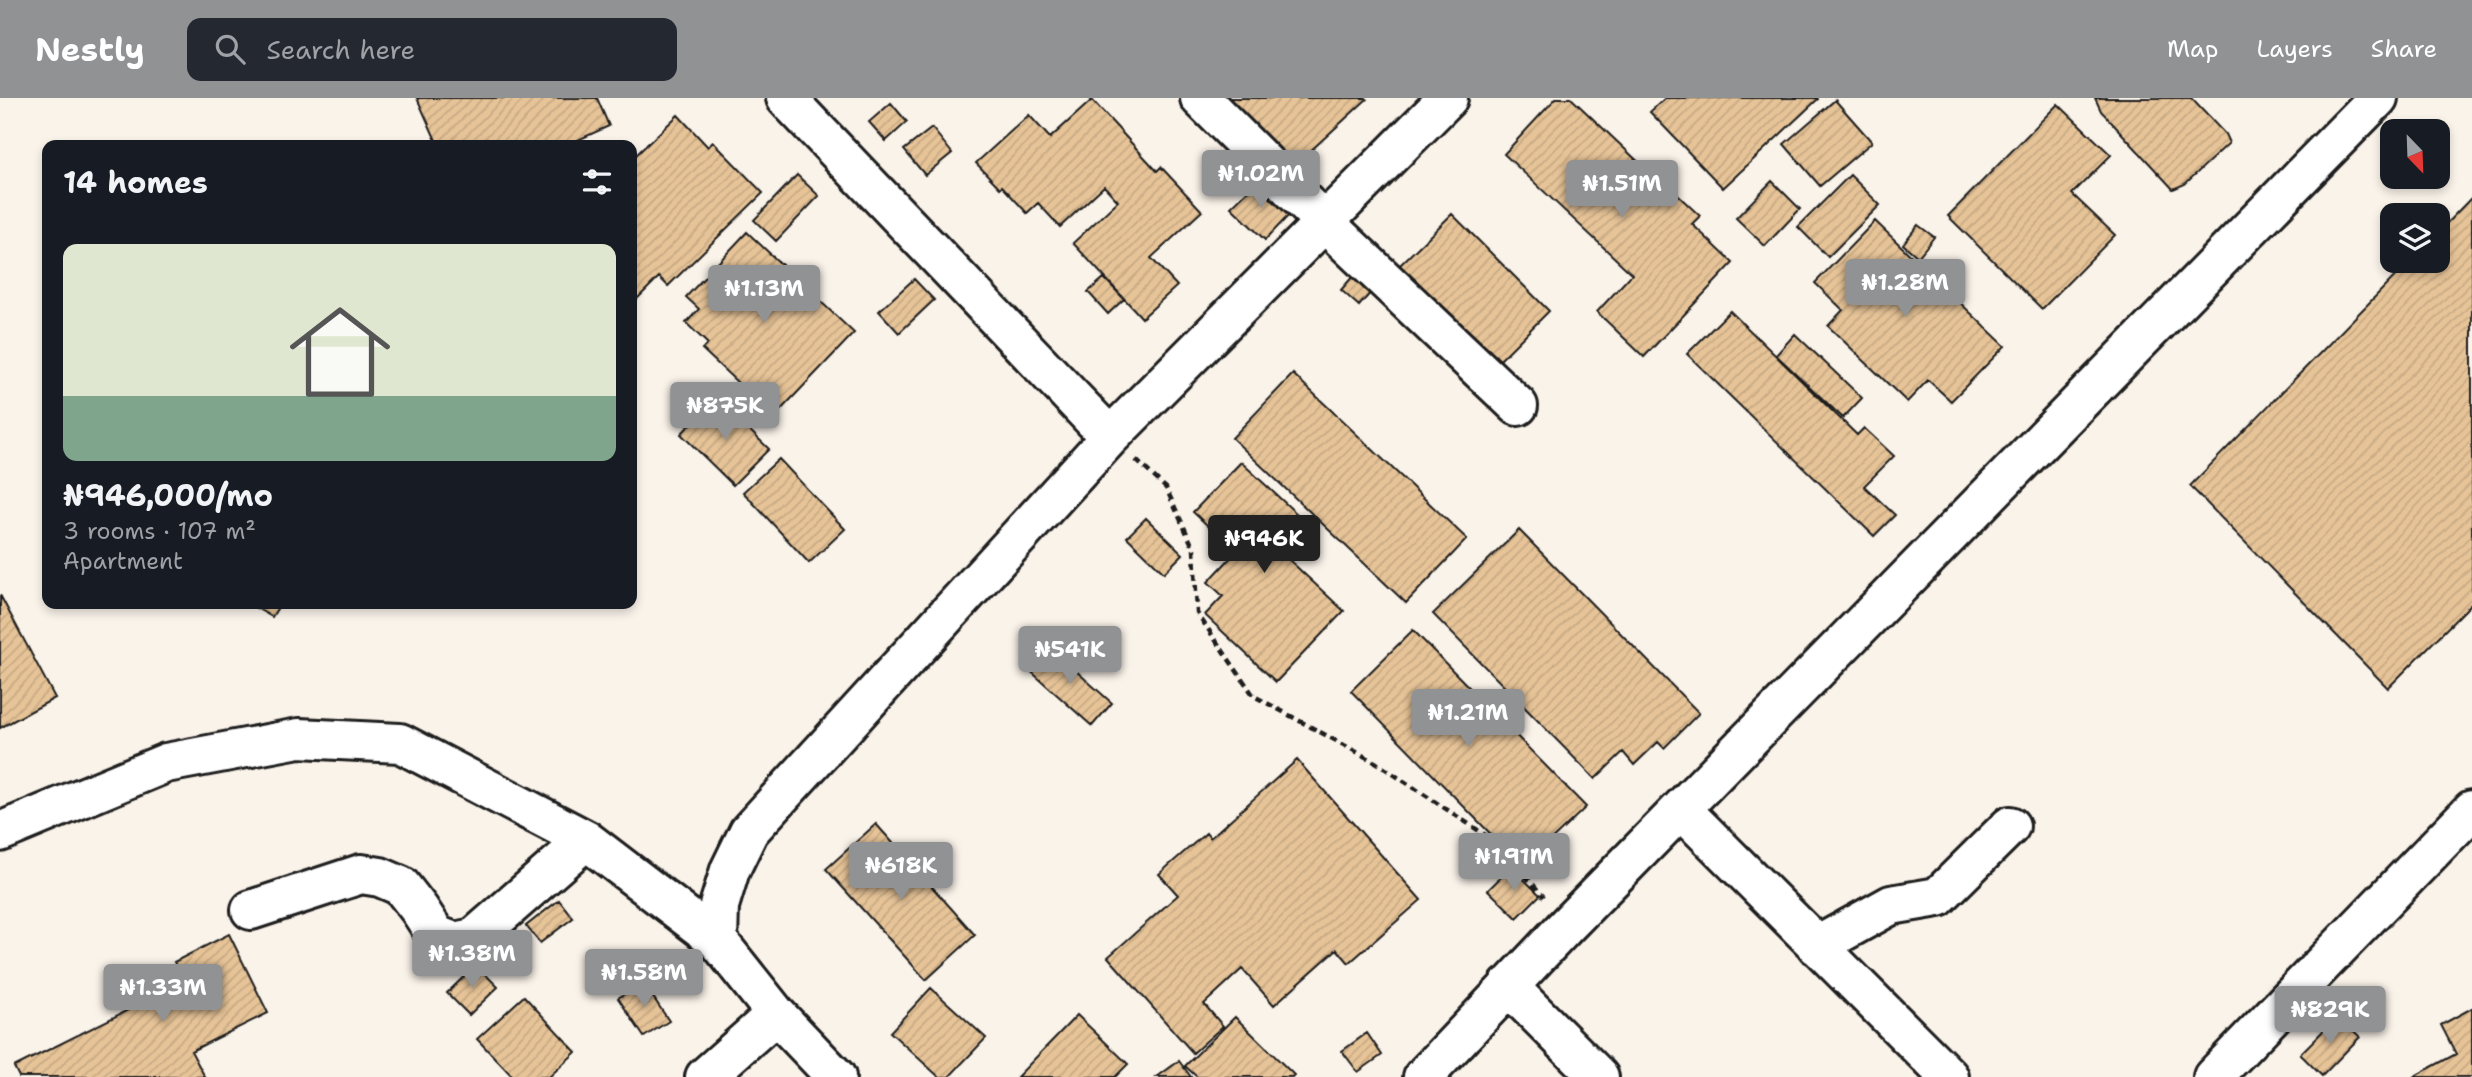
<!DOCTYPE html>
<html lang="en">
<head>
<meta charset="utf-8">
<style>
  body { margin:0; font-family:"Shantell Sans",sans-serif; background:#242831; color:#f1f3f6; height:100vh; display:flex; flex-direction:column; font-size:26px; white-space:nowrap }
  * { box-sizing:border-box; margin:0 }
  p { font-size:23px; color:#9ea1a6 }
  .icon { flex:none; width:38px; height:38px; fill:none; stroke:currentColor; stroke-width:2; stroke-linecap:round; stroke-linejoin:round }
  .map { position:relative; flex:1; overflow:hidden }
  .drawer { position:absolute; left:42px; top:42px; width:595px; height:469px; display:flex; flex-direction:column; background:#171b24; border-radius:14px; box-shadow:0 4px 10px #0003 }
  .drawer>* { flex:none }
  .needle { width:46px; rotate:157deg }
  .controls { position:absolute; left:2380px; top:21px; display:grid; gap:14px }
  .controls a { display:grid; place-items:center; width:70px; height:70px; border-radius:14px; background:#171b24; box-shadow:0 4px 10px #0003; font-size:35px }
  .price { position:absolute; translate:-50% -60px; padding:0 16px; border-radius:7px; background:#919294; color:#fff; font-size:23px; line-height:46px; filter:drop-shadow(0 2px 4px #0008) }
  .price::after { content:''; position:absolute; left:50%; top:42px; width:21px; height:16px; margin-left:-10px; background:inherit; clip-path:polygon(0 0,100% 0,50% 100%) }
  .price.on { background:#222; color:#fff }
  ul { padding:0; list-style:none }
  li { display:grid; align-content:center; gap:14px; height:371px; padding:0 21px }
  li+li { border-top:2px solid #363941 }
  li span { display:grid; place-items:center; height:217px; border-radius:14px; color:#555 }
  li>.icon { margin-inline-start:auto }
  span .icon { width:126px; height:126px; fill:#fffc; stroke-width:1 }
  li b { font-size:30px }
  h2 { display:flex; justify-content:space-between; align-items:center; height:84px; padding:0 21px; font-size:30px }
  header { display:flex; align-items:center; gap:42px; box-sizing:border-box; height:98px; padding:0 35px; background:#919294; color:#fff }
  header strong { font-size:33px }
  nav { display:flex; gap:38px; margin-inline-start:auto; font-size:24px }
  .search { width:490px; height:63px; background:#242831; display:flex; align-items:center; gap:18px; box-sizing:border-box; padding:0 24px; border-radius:14px; color:#9ea1a6; font-size:26px }
  .map>svg:first-child { display:block }
</style>
</head>
<body>
<header>
<strong>Nestly</strong>
<div class="search"><svg class="icon" aria-label="search" viewBox="0 0 24 24"><circle cx="10" cy="10" r="6"/><path d="M15 15l6 6"/></svg>Search here</div>
<nav><a>Map</a><a>Layers</a><a>Share</a></nav>
</header>
<div class="map">
<svg width="2472" height="979" viewBox="0 0 2472 979">
  <defs>
    <pattern id="building-hatch" width="6" height="6" patternUnits="userSpaceOnUse" patternTransform="scale(1.75)"><rect width="6" height="6" fill="#e7c498"/><path d="M-1 1l2-2M0 6l6-6M5 7l2-2" fill="none" stroke="#c6a882"/></pattern>
  </defs>
  <rect width="100%" height="100%" fill="#faf3ea"/>
  <filter id="ink" filterUnits="userSpaceOnUse"><feTurbulence type="fractalNoise" baseFrequency=".0143" numOctaves="2"/><feDisplacementMap in="SourceGraphic" scale="14" xChannelSelector="R" yChannelSelector="G"/><feConvolveMatrix kernelMatrix="1 2 1 2 8 2 1 2 1" color-interpolation-filters="sRGB"/></filter>
  <g filter="url(#ink)">
    <path fill="url(#building-hatch)" stroke="#1c1c1c" stroke-width="2" d="M417,0H597L609,28L567,47H438Z
      M1212,0H1366L1367,1L1283,78Z
      M1556,0H1571L1647,72L1649,70L1700,118L1692,126L1733,165L1644,259L1597,214L1632,176L1504,56Z
      M1665,0H1817L1818,1L1723,90L1650,14Z
      M2095,0H2191L2225,36L2229,45L2185,86L2173,91L2101,13Z
      M1092,2L1157,73L1161,69L1202,113L1151,160L1177,188L1142,220L1073,145L1118,103L1104,88L1060,129L1038,105L1027,115L1002,88L1000,90L976,65L1029,17L1050,40Z
      M1835,2L1872,44L1820,88L1784,46Z
      M891,5L907,24L886,43L869,24Z
      M2058,6L2111,57L2072,96L2115,137L2042,211L1948,118Z
      M678,17L708,49L713,44L763,95L668,188L659,179L637,201L632,195V61Z
      M932,30L952,55L925,77L904,52Z
      M797,77L819,98L776,143L754,122Z
      M1850,77L1880,107L1828,159L1798,129Z
      M1258,83L1291,115L1265,142L1231,109Z
      M1772,83L1800,111L1765,148L1736,120Z
      M2472,99V505L2388,590L2190,388L2410,163H2438V134Z
      M1452,116L1549,213L1496,266L1399,168Z
      M1875,123L2005,248L1951,303L1928,282L1907,304L1828,228L1843,212L1815,185Z
      M1918,127L1934,139L1918,159L1903,146Z
      M747,134L854,235L774,319L702,251L708,246L686,225L699,211L686,199Z
      M1360,170L1378,186L1359,208L1341,192Z
      M1104,180L1124,201L1108,216L1088,194Z
      M914,181L934,202L899,235L879,213Z
      M1730,213L1857,337L1864,330L1894,358L1864,388L1895,417L1874,438L1687,256Z
      M1795,236L1862,300L1843,320L1776,257Z
      M1293,276L1467,441L1406,505L1232,340Z
      M716,300L769,351L733,387L681,336Z
      M779,361L845,431L809,465L743,394Z
      M1241,364L1313,431L1286,459L1344,513L1276,584L1205,517L1223,498L1208,484L1236,454L1193,414Z
      M1146,420L1183,456L1164,475L1127,439Z
      M1519,432L1699,615L1664,650L1658,644L1634,667L1623,654L1595,681L1433,516Z
      M0,497L55,600L0,630Z
      M249,506H280L272,519Z
      M1413,532L1586,709L1523,769L1351,593Z
      M1047,547L1112,605L1092,628L1027,570Z
      M1297,662L1421,802L1349,865L1337,851L1274,907L1242,871L1204,906L1223,928L1193,955L1108,859L1178,797L1159,776L1206,735L1210,740Z
      M876,726L975,837L926,882L826,771Z
      M1511,769L1540,797L1517,820L1488,792Z
      M559,802L573,820L540,845L526,828Z
      M229,836L268,915L191,953L205,979H19L14,969L184,884L174,864Z
      M476,867L498,889L469,917L447,895Z
      M643,884L669,923L644,939L618,900Z
      M931,890L986,940L949,979H939L890,934Z
      M524,898L576,954L549,979H513L477,941Z
      M2472,910V979H2413L2456,956L2441,927Z
      M1077,917L1128,966L1115,979H1017Z
      M2338,918L2360,939L2322,978L2300,956Z
      M1235,919L1294,977L1292,979H1197L1185,968Z
      M1367,935L1382,957L1358,974L1342,953Z
      M1179,963L1191,979H1157Z"/>
    <g fill="none" stroke-linecap="round" stroke-linejoin="round">
      <g stroke="#1c1c1c" stroke-width="44">
        <path id="minor" d="M786,0L1110,339
          M1200,0L1324,124L1518,308
          M1681,711L1949,979
          M0,734L166,665L299,640L400,645L586,742L718,843
          M251,812L361,776L380,779L401,788L419,811L436,837L454,844L474,840L586,742
          M1817,848L1891,807L1938,799L2010,728
          M1508,888L1599,979
          M705,979L776,916
          M836,979L776,916L718,843L719,808L730,772L749,733L1110,339L1448,0
          M1423,979L1567,827L2378,0
          M2213,979L2472,712"/>
      </g>
      <path stroke="#1c1c1c" stroke-width="4.5" stroke-dasharray="7 5" stroke-linecap="butt" d="M1136,362L1166,390L1194,451L1197,515L1254,598L1375,664L1496,744L1544,799"/>
      <use href="#minor" stroke="#fff" stroke-width="38"/>
    </g>
  </g>
</svg>
<div class="controls">
<a><svg class="needle" viewBox="-14 -14 28 28"><path d="M0-13l5 13h-10z" fill="#e53935"/><path d="M0 13l5-13h-10z" fill="#9ea1a6"/></svg></a>
<a><svg class="icon" aria-label="layers" viewBox="0 0 24 24"><path d="M12 4l9 5-9 5-9-5zM3 14l9 5 9-5"/></svg></a>
</div>
<b class="price" style="left:1261px;top:112px">₦1.02M</b>
<b class="price" style="left:1622px;top:122px">₦1.51M</b>
<b class="price" style="left:1905px;top:221px">₦1.28M</b>
<b class="price" style="left:764px;top:227px">₦1.13M</b>
<b class="price" style="left:725px;top:344px">₦875K</b>
<b class="price on" style="left:1264px;top:477px">₦946K</b>
<b class="price" style="left:1070px;top:588px">₦541K</b>
<b class="price" style="left:1468px;top:651px">₦1.21M</b>
<b class="price" style="left:1514px;top:795px">₦1.91M</b>
<b class="price" style="left:901px;top:804px">₦618K</b>
<b class="price" style="left:472px;top:892px">₦1.38M</b>
<b class="price" style="left:644px;top:911px">₦1.58M</b>
<b class="price" style="left:163px;top:926px">₦1.33M</b>
<b class="price" style="left:2330px;top:948px">₦829K</b>
<section class="drawer">
<h2>14 homes<svg class="icon" aria-label="filters" viewBox="0 0 24 24"><path d="M4 7h16M4 17h16"/><circle cx="9" cy="7" r="2"/><circle cx="15" cy="17" r="2"/></svg></h2>
<ul>
<li><span style="background:linear-gradient(#dfe7d0 70%,#7fa58c 0)"><svg class="icon" aria-label="home" viewBox="0 0 24 24"><path d="M3 11l9-7 9 7M6 9v11h12V9"/></svg></span><div><b>₦946,000/mo</b><p>3 rooms · 107 m²</p><p>Apartment</p></div></li>
</ul>
</section>
</div>
</body>
</html>
